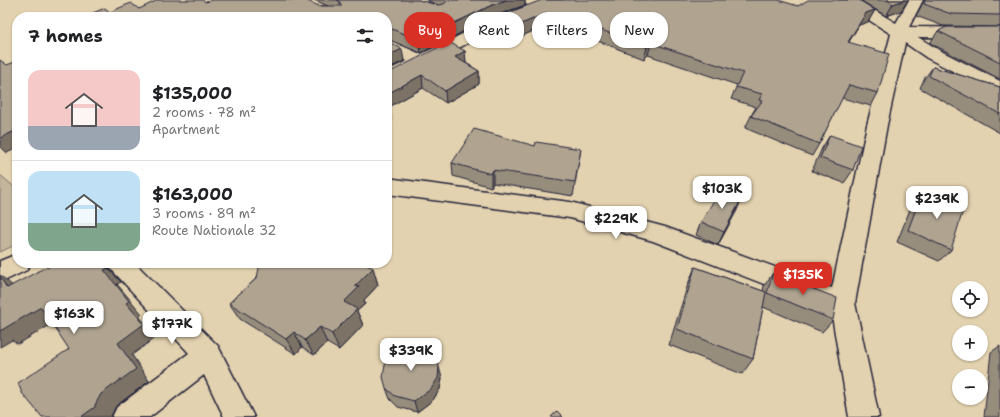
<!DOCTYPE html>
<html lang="en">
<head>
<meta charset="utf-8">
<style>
  body { margin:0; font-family:"Shantell Sans",sans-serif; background:#f6f6f6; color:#202124; height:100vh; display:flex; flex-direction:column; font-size:15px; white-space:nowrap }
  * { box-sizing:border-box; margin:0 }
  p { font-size:13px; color:#757577 }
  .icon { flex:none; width:22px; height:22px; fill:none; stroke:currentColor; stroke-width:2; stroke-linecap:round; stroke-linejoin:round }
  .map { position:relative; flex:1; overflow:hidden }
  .details { position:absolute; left:12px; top:12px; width:380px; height:256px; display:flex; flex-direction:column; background:#fff; border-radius:16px; box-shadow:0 1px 3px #0004 }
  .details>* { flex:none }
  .banner { position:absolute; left:404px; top:12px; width:380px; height:36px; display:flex; gap:8px }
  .fabs { position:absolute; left:952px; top:281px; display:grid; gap:8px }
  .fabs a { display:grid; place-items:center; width:36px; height:36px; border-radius:50%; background:#fff; box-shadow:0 1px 3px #0004; font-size:20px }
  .price { position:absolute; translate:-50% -34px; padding:0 9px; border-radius:8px; background:#fff; color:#222; font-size:13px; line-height:26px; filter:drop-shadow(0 1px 2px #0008) }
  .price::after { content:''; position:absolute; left:50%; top:24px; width:12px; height:9px; margin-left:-6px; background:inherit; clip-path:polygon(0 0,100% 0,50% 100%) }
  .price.selected { background:#d93025; color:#fff }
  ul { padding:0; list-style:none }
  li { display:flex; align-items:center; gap:12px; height:100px; padding:0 16px }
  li+li { border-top:1px solid #e0e0e0 }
  li span { display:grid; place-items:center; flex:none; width:112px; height:80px; border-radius:12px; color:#555 }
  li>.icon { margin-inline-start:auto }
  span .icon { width:48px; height:48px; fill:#fffc; stroke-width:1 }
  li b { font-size:17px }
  h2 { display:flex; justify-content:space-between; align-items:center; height:48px; padding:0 16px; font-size:17px }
  .chip { padding:0 14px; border-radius:16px; background:#fff; box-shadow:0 1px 3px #0004; font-size:14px; line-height:36px }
  .chip.selected { background:#d93025; color:#fff }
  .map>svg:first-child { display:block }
</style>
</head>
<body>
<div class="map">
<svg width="1000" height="417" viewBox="0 0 1000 417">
  <rect width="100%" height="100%" fill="#e3d2af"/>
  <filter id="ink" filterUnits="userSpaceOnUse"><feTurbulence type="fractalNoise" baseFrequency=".025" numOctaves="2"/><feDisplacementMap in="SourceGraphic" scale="8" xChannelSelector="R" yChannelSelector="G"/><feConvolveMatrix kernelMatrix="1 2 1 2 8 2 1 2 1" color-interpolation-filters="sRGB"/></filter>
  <g filter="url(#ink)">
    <path fill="#c4b69c" stroke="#736c6c" d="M0,175L17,189V244L0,252Z"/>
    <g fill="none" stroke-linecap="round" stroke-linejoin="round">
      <g stroke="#22223b" stroke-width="3">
        <path id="street" d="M522,0H544L548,4L546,7C539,9 526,7 522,0Z
          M840,0H857L896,23L909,0H923L909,27L1000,28V38L918,37L939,50L1000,81V93L994,92L927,58L905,43L887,125L855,303L879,417H849L831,310L653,241L570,218L387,194V178L570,202L665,227L832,288L867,125L891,34L842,3Z
          M387,39L427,57L429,61L427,65C414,68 399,56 387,50Z
          M108,263H135L218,346L254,417H224L204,375L150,417H112L117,407L189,353L112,270Z"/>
      </g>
      <g stroke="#22223b" stroke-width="3">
        <path id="secondary" d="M541,0H562L560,3L505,24L393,82L387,83V71L495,18Z
          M17,254V263H31L27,270L0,283V261Z"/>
      </g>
      <use href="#street" fill="#e3d2af" fill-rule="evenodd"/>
      <use href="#secondary" fill="#e3d2af" fill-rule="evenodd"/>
    </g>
    <path fill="#978d7d" stroke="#22223b" d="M314,0H419L422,1L438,5L426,0H525V5L492,17L421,53L387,39V17L110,12L206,2L328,6Z
      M860,0H908L901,11L886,16Z
      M924,0H1000V27L943,26L916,16L924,1Z
      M798,6L875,10L868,22L859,25L849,42L878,93L871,106L842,98L819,144L812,156L745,128L753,112L756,107L731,99L737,85L648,55L644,59L590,38L581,43L546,25L520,37L505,26V14Z
      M1000,27V79L930,43L938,31Z
      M465,51L466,63L479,71V84L446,103L423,88L387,108L392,71Z
      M933,67L1000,87V133L920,88L924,79Z
      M830,135L853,170L844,183L812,171L822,148Z
      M535,146L581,149L573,196L493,183L491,187L453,176L452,163Z
      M923,190L951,250L939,261L897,242L913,202Z
      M737,210L718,245L696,235L701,222Z
      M695,267L763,291L764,286L773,273L833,320L822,332L763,307L753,359L742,374L669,345L688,284Z
      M373,268L378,285L364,300L365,304L357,311L363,325L339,350L327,343L314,355L302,347L296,354L240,319L229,303L257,278Z
      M1000,346V417H984L991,352Z
      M442,378L440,389L433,400L417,412L398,407L390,399L386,388Z"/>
    <path fill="#7b7366" stroke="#22223b" d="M506,0H525V5L492,17L421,53L419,40L492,5Z
      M905,0H908L901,11L886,16L893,4Z
      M875,10L868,22L859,25L841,54L848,42L866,13Z
      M547,13L546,25L520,37L521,24Z
      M591,26L590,38L581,43L582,31Z
      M651,43L648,55L644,59L647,47Z
      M402,49L404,61L387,69V56Z
      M465,51L466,64L455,57Z
      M479,71V84L446,103L445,91Z
      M422,75L423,88L387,108V94Z
      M389,110L392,122L387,125V111Z
      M17,130V148L7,153L0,146V138Z
      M493,170V183L491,187V174Z
      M743,196L737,210L718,245L724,232Z
      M103,263H106L111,271Z
      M108,268L121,282L117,284L142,314L139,316L156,337L132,355L149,381L116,406L111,416V417H81L95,405L118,343L126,303L104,270Z
      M373,268L378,285L364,300L365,304L357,311L363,325L339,350L332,334L344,302L355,286Z
      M0,275L14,287L7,288L0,277Z
      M41,307L57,321L18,344L12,340L0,347V327Z
      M320,327L327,343L314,355L305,340Z
      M294,332L302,347L296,354L286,339Z
      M439,367L442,378L440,389L433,400L417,412L414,401Z"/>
    <path fill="#b0a491" stroke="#22223b" d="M158,0H202L206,2L212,0H305L319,6H342L339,1L337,0H419L422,1L438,5L444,4L448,0H506L492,5L419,40L387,27V17H83L105,8L110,12L131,3L139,9Z
      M542,0H778L798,6L808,0H859L875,10L866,13L848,42L889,54L878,93L849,85L819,144L751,116L762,101L759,100L762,94L736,87L743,73L651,43L647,47L591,26L582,31L547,13L521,24L505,14Z
      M887,0H905L893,4Z
      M926,0H1000V15L951,14L924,4Z
      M947,27H1000V62L938,31Z
      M387,41L402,49L387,56Z
      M449,42L465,51L455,57L479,71L445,91L422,75L387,94V71H392Z
      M0,60L7,65L17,61V130L0,138Z
      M933,67L1000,87V114L929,76Z
      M474,129L535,146L536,142L581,149L575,182L493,170L491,174L452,163Z
      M830,135L861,146L853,170L820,158Z
      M722,187L743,196L724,232L701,222Z
      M923,190L964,207L951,250L908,230Z
      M55,263H103L108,268L104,270L129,301L126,303L144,324L118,343L136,369L101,394L95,405V407L81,417H42L22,393L18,383L69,349L41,307L0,331V277L7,288L46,267L47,268Z
      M260,263H362L373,268L355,286L359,287L344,302L357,309L332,334L320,327L305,340L294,332L286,339L229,303L257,278Z
      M695,267L766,292L753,359L677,329Z
      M773,273L837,298L833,320L767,293Z
      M415,345L427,348L435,356L439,367L438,378L431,389L414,401L395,396L386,388L383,377L385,365L392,354L403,348Z
      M557,411L563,417H551Z"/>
  </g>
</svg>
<div class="fabs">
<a><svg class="icon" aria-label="locate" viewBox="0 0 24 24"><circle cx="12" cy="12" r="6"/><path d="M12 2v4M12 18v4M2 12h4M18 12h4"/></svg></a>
<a>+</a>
<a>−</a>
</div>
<b class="price" style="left:722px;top:210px">$103K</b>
<b class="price" style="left:937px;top:220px">$239K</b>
<b class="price" style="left:616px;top:240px">$229K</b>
<b class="price selected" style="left:803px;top:296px">$135K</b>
<b class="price" style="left:74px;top:335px">$163K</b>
<b class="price" style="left:172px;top:345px">$177K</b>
<b class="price" style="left:411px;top:372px">$339K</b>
<div class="banner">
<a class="chip selected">Buy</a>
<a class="chip">Rent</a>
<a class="chip">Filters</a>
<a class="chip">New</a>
</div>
<section class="details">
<h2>7 homes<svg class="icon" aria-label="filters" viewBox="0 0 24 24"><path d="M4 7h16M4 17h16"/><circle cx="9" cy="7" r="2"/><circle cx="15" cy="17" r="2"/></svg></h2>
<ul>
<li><span style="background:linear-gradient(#f6c9c9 70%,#9aa5b1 0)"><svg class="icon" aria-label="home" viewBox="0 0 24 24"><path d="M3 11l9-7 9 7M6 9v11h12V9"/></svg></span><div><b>$135,000</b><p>2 rooms · 78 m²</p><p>Apartment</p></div></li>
<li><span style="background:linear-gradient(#bfe0f5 65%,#7fa58c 0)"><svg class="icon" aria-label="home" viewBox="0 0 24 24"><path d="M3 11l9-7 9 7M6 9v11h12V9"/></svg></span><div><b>$163,000</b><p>3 rooms · 89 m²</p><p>Route Nationale 32</p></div></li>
</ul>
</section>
</div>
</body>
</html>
